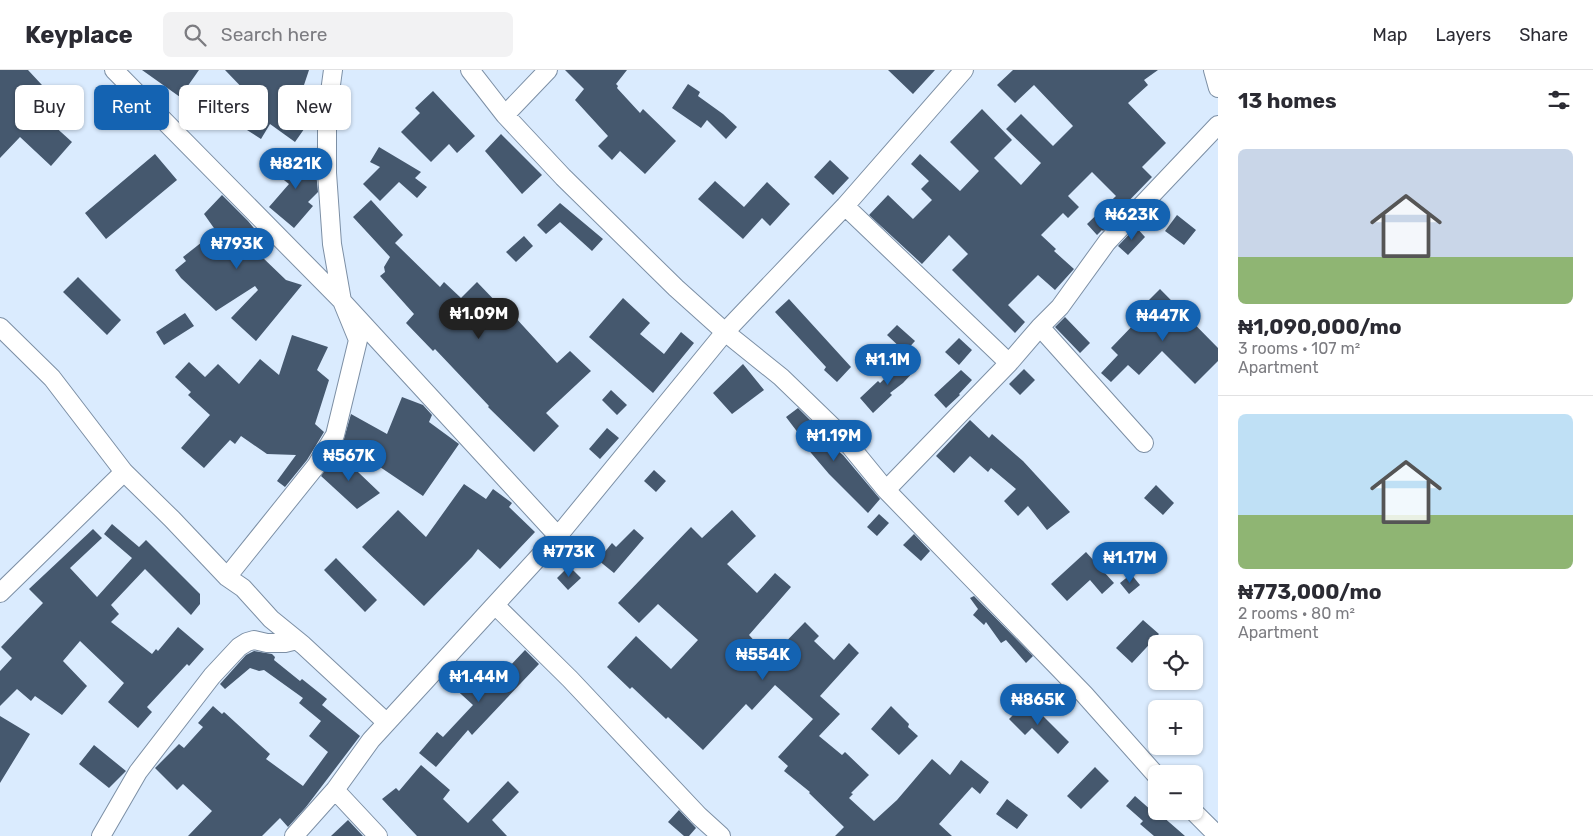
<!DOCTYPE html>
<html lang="en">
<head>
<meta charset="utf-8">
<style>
  body { margin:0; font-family:Rubik,sans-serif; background:#f2f2f3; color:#2b2b33; height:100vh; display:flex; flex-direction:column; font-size:19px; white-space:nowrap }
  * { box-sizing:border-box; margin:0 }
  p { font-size:16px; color:#7c7c81 }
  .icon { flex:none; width:28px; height:28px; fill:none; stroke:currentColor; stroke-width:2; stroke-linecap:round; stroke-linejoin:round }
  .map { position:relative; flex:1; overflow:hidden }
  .side { display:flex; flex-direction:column; background:#fff; width:375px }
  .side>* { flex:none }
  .hud { position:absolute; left:15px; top:15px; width:475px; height:45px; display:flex; gap:10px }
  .buttons { position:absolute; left:1148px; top:565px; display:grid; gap:10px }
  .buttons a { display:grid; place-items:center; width:55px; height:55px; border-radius:8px; background:#fff; box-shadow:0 1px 4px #0004; font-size:25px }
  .price { position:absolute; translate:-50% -42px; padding:0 11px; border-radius:18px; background:#1463b2; color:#fff; font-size:16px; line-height:32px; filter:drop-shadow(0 1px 2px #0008) }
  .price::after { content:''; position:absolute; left:50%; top:30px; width:15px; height:11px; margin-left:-8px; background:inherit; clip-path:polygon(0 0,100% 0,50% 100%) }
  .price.selected { background:#222; color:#fff }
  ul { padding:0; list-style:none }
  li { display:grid; align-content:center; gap:10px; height:265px; padding:0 20px }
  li+li { border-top:1px solid #e1e1e2 }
  li span { display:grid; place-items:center; height:155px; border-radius:8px; color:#555 }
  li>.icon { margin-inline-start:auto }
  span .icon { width:90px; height:90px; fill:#fffc; stroke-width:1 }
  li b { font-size:21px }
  h2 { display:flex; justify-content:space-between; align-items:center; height:60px; padding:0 20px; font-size:21px }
  .pill { padding:0 18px; border-radius:8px; background:#fff; box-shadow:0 1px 4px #0004; font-size:18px; line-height:45px }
  .pill.selected { background:#1463b2; color:#fff }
  header { display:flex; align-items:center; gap:30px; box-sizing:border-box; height:70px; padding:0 25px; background:#fff; border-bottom:1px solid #e1e1e2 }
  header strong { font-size:24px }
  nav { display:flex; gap:28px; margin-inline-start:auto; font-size:18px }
  .search { width:350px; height:45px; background:#f2f2f3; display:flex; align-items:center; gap:12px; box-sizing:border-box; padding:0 18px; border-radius:8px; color:#7c7c81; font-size:19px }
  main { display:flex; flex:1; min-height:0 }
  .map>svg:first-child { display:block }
</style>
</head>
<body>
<header>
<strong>Keyplace</strong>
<div class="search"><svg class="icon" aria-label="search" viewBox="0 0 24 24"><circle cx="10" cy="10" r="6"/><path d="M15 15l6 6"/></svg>Search here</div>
<nav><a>Map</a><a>Layers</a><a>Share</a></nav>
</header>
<main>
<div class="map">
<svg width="1218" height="766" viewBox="0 0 1218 766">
  <rect width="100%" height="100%" fill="#daebfe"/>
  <path fill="#45586e" d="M0,0H28L55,29L40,43L72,72L51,96L20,67L0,88Z
    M142,0H199L180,27Z
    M225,0H309L299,30L316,42L295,72L270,54L261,69L236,53L251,27Z
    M565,0H627L616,14L618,16L617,18L640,43L643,39L676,71L645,104L620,81L612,90L598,76L608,66L575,30L584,19Z
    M888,0H935L913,24Z
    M1013,0H1158L1144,10L1148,15L1128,33L1166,73L1142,97L1152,107L1119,141L1121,142L1103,161L1102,160L1097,165L1087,154L1116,126L1092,102L1068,126L1079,137L1068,148L1063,143L1041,165L1056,179L1054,181L1074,199L1055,220L1038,205L1008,235L1025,252L1015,263L952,200L968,184L949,165L922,194L869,145L888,125L913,149L932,130L921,119L929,111L911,94L920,84L960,121L979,101L950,72L982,39L1012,70L994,88L1021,115L1041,93L1006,59L1021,44L1053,76L1073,56L1034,15L1015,33L997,15Z
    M688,14L700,22L698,26L723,44L737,57L726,69L707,50L701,58L672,38Z
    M433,21L475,66L457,83L449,74L431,92L401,62L420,43L415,38Z
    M501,64L542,105L522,124L485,81Z
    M379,77L421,102L415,108L427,117L417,128L399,112L380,131L363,114L380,97L370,92Z
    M293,81L316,102L318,122L308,132L313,136L294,158L269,137L289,114L275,103Z
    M155,84L177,110L106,169L85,143Z
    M830,90L849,108L833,125L814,107Z
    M715,111L744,137L767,112L790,134L770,156L762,148L743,169L698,129Z
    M222,125L248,151L271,178L261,186L286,210L302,215L256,271L231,248L258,220L255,216L216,241L181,208L175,200L186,191L183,187L216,161L204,144Z
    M371,130L403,165L395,173L440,217L444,212L461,228L477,212L500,236L503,234L557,293L570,281L591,301L546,343L559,356L534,382L488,337L489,336L435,279L433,281L406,253L414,244L380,206L385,202L384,197L390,187L353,147Z
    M560,133L603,169L592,181L560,152L546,164L537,155Z
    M1177,145L1196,160L1184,175L1165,161Z
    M1136,157L1145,167L1128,185L1118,176Z
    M524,166L533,176L516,192L506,182Z
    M78,207L121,250L107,265L63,222Z
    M1160,219L1218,278V291L1195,314L1162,281L1139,305L1128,295L1111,312L1101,303L1118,285L1111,278L1138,250L1133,246Z
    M623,228L650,253L640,264L664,284L681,262L694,273L653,323L589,267Z
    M789,229L851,297L837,312L824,300L826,297L775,242Z
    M185,243L194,256L164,275L156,262Z
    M1065,247L1090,273L1080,283L1055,257Z
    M897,255L915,271L905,282L887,265Z
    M292,265L328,277L317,300L329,310L315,354L324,362L307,390L285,417L277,411L296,385L267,384L241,366L235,374L230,370L204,398L181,378L210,345L188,325L191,322L175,307L189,292L205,307L218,294L239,314L260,289L279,305Z
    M959,268L972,280L959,295L945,282Z
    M907,287L917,298L903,313L890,323L892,325L873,343L860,328L878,311L880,313Z
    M743,294L764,320L732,344L713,323Z
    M1024,299L1035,310L1020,325L1009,314Z
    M961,300L972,310L959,324L960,325L946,338L934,325Z
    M611,320L627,335L617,345L602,330Z
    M402,327L423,335L432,345L429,352L459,374L423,426L343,372L351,344L387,364Z
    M798,338L821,361L816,364L843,385L880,429L868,443L829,404L806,377L808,376L786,347Z
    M970,350L989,368L992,364L1023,391L1070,442L1047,460L1028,436L1018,446L1004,431L1016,419L991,398L988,402L970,386L954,403L936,386Z
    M607,358L619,368L600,389L589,379Z
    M337,382L380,423L357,439L321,406Z
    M654,400L666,411L656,422L644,411Z
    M464,414L486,429L493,419L512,433L509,437L535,462L500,499L478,479L472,487L424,536L362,477L398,440L426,467Z
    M1156,415L1174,433L1163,445L1144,428Z
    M732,440L756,466L727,494L757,523L775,503L791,517L749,565L770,588L805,552L819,566L814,571L834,590L849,573L859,583L820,626L840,644L819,666L842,685L845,682L869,705L851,723L853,724L849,728L874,751L897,730L932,689L950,705L961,690L989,712L980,724L972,717L939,754L952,766H835L844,757L809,723L810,722L784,701L788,696L778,687L813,649L775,615L752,640L746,634L703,680L668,647L666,649L632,617L630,619L607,597L636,566L671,599L698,570L658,534L639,553L618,533L691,457L702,468Z
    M879,444L889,453L877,466L867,457Z
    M112,454L139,477L146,470L200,524V534L191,545L145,499L111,535L119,544L111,552L152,584L156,579L158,581L178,557L204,579L189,596L187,594L147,637L152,642L138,658L108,632L124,613L80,571L63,591L87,616L62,645L35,626L31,631L17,619L0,636V601L12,588L1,577L43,533L29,519L93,459L102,468L70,498L97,527L132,488L104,464Z
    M634,459L644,468L614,503L598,490L612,473L616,477Z
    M914,464L930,481L921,491L903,475Z
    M1086,482L1114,513L1102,524L1090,510L1067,531L1051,514Z
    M336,488L377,530L365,542L324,500Z
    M569,496L581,508L568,520L557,508Z
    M1131,504L1140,515L1129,524L1120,513Z
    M974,526L1033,586L1026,593L1006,570L1001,573L986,552L984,555L973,545L978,539L970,528Z
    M1143,550L1159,564L1132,593L1116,578Z
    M525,580L539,594L472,665L468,660L436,697L419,683L437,662L443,667L473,635L451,615L471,593L492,615Z
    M254,581L272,584L275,587L274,590L300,611L302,609L327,629L322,635L360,666L306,737L288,757L280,748L262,766H188L212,741L183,714L177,720L155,698L179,674L184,678L203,657L198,653L213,636L222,644L224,642L270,684L266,689L303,716L328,682L309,666L321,651L299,633L303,628L264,600L259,601L250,598L225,619L220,614L246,585Z
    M1029,629L1045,645L1043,646L1069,672L1058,684L1032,658L1025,665L1009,649Z
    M891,636L909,654L908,657L918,666L899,685L871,659Z
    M0,646L30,664L0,713Z
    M94,675L126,701L109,718L79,694Z
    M421,695L450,720L443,729L468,753L508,711L519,722L492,750L507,766H417L382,729L396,718L399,721Z
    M1095,697L1109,711L1081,739L1067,726Z
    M1135,726L1152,741L1154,739L1185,766H1154L1140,754L1143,751L1126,736Z
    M1007,729L1028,745L1017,759L996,744Z
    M679,740L696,758L689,766H684L668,752Z
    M348,750L363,766H331Z"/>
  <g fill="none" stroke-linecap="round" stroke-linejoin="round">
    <g stroke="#7c8fa5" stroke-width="20">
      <path id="minor" d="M114,0L342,231L558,466
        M470,0L505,45L563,107L676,218L725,262L781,307L841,365L886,420L1084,624L1156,705
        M1213,0L1218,18
        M505,45L548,0
        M845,136L1009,293
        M0,257L52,308L124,402L172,449L227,507L243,518L271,549L303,575L386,652
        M1040,257L1144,373
        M886,420L1009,293L1040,257L1060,237L1107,172L1218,55
        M227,507L316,396L335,365L358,270L342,231L332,174L327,103V44L333,0
        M0,523L124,402
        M495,535L570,609L699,746L721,766
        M335,720L378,766
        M1193,741L1218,766
        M101,766L138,702L212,606L239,577L247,572L254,570L267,573H285L297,570
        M294,766L335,720L371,670L558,466L725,262L845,136L964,0"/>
    </g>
    <use href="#minor" stroke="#fff" stroke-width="18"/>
  </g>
</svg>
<div class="buttons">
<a><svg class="icon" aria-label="locate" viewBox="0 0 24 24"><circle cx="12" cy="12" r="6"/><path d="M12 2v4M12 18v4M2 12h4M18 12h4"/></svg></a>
<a>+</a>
<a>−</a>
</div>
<b class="price" style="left:296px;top:120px">₦821K</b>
<b class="price" style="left:1132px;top:171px">₦623K</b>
<b class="price" style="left:237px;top:200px">₦793K</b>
<b class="price selected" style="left:479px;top:270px">₦1.09M</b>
<b class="price" style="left:1163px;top:272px">₦447K</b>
<b class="price" style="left:888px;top:316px">₦1.1M</b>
<b class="price" style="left:834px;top:392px">₦1.19M</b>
<b class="price" style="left:349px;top:412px">₦567K</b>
<b class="price" style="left:569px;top:508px">₦773K</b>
<b class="price" style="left:1130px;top:514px">₦1.17M</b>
<b class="price" style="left:763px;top:611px">₦554K</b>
<b class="price" style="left:479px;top:633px">₦1.44M</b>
<b class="price" style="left:1038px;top:656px">₦865K</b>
<div class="hud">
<a class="pill">Buy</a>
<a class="pill selected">Rent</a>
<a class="pill">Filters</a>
<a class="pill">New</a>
</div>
</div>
<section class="side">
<h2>13 homes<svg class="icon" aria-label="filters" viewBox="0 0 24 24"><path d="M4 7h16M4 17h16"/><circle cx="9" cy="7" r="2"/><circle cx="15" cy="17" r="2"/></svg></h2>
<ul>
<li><span style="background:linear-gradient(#c9d6e8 70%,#8fb573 0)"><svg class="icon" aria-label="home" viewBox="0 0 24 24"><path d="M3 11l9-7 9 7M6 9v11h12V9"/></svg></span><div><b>₦1,090,000/mo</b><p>3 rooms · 107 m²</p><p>Apartment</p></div></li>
<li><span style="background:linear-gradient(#bfe0f5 65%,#8fb573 0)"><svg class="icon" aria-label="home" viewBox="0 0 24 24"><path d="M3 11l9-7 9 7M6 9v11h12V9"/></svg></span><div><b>₦773,000/mo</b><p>2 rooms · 80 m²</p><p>Apartment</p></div></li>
</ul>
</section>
</main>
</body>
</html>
